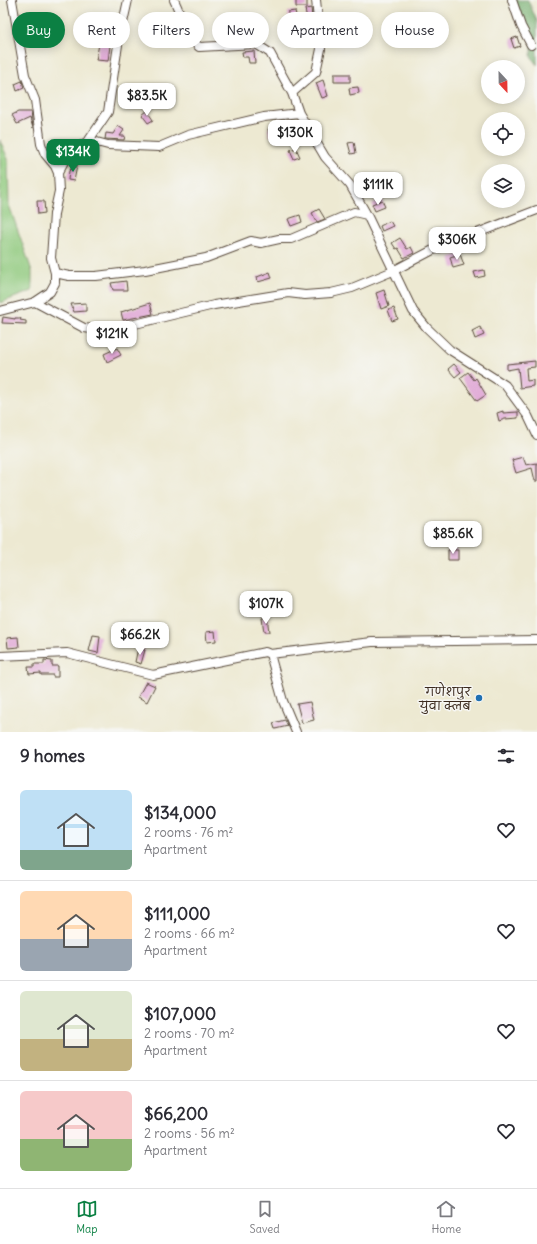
<!DOCTYPE html>
<html lang="en">
<head>
<meta charset="utf-8">
<style>
  body { margin:0; font-family:Delius,"Playpen Sans Deva",sans-serif; background:#f7f7f7; color:#2b2b33; height:100vh; display:flex; flex-direction:column; font-size:15px; white-space:nowrap }
  * { box-sizing:border-box; margin:0 }
  p { font-size:13px; color:#7c7c81 }
  .icon { flex:none; width:22px; height:22px; fill:none; stroke:currentColor; stroke-width:2; stroke-linecap:round; stroke-linejoin:round }
  .map { position:relative; height:732px; overflow:hidden }
  .panel { display:flex; flex-direction:column; background:#fff; flex:1 }
  .panel>* { flex:none }
  .guide { position:absolute; left:12px; top:12px; width:513px; height:36px; display:flex; gap:8px }
  .needle { width:26px; rotate:158deg }
  .buttons { position:absolute; left:481px; top:60px; display:grid; gap:8px }
  .buttons a { display:grid; place-items:center; width:44px; height:44px; border-radius:50%; background:#fff; box-shadow:0 2px 10px #0003; font-size:20px }
  .price { position:absolute; translate:-50% -34px; padding:0 9px; border-radius:8px; background:#fff; color:#222; font-size:13px; line-height:26px; filter:drop-shadow(0 1px 2px #0008) }
  .price::after { content:''; position:absolute; left:50%; top:24px; width:12px; height:9px; margin-left:-6px; background:inherit; clip-path:polygon(0 0,100% 0,50% 100%) }
  .price.selected { background:#0b8043; color:#fff }
  ul { padding:0; list-style:none }
  li { display:flex; align-items:center; gap:12px; height:100px; padding:0 20px }
  li+li { border-top:1px solid #e1e1e2 }
  li span { display:grid; place-items:center; flex:none; width:112px; height:80px; border-radius:6px; color:#555 }
  li>.icon { margin-inline-start:auto }
  span .icon { width:48px; height:48px; fill:#fffc; stroke-width:1 }
  li b { font-size:17px }
  h2 { display:flex; justify-content:space-between; align-items:center; height:48px; padding:0 20px; font-size:17px }
  .tag { padding:0 14px; border-radius:18px; background:#fff; box-shadow:0 2px 10px #0003; font-size:14px; line-height:36px }
  .tag.selected { background:#0b8043; color:#fff }
  .menu { display:flex; justify-content:space-around; align-items:center; height:56px; border-top:1px solid #e1e1e2; background:#fff; font-size:11px; color:#7c7c81 }
  .menu a { display:grid; justify-items:center; gap:2px }
  .menu .selected { color:#0b8043 }
  .map>svg:first-child { display:block }
</style>
</head>
<body>
<div class="map">
<svg width="537" height="732" viewBox="0 0 537 732">
  <rect width="100%" height="100%" fill="#f6f6f2"/>
  <filter id="ink" filterUnits="userSpaceOnUse"><feTurbulence type="fractalNoise" baseFrequency=".025" numOctaves="2"/><feDisplacementMap in="SourceGraphic" scale="8" xChannelSelector="R" yChannelSelector="G"/><feConvolveMatrix kernelMatrix="1 2 1 2 8 2 1 2 1" color-interpolation-filters="sRGB"/></filter>
  <filter id="wash" filterUnits="userSpaceOnUse"><feTurbulence type="fractalNoise" baseFrequency=".012" numOctaves="4" result="noise"/><feDisplacementMap in="SourceGraphic" scale="16" xChannelSelector="R" yChannelSelector="G"/><feGaussianBlur stdDeviation="0.9" result="paint"/><feColorMatrix in="noise" values="0 0 0 0 0 0 0 0 0 0 0 0 0 0 0 0 0 1.4 0 .05"/><feComposite in="paint" operator="in"/></filter>
  <g filter="url(#wash)">
    <rect width="100%" height="100%" fill="#ede9d2"/>
    <path fill="#8fc97d" stroke="#657a4e" d="M0,140L8,159L9,205L32,271V291L0,303Z"/>
    <path fill="#73ad6c" stroke="#576c45" d="M514,0H528L537,21V65L531,57L532,45Z"/>
    <g id="blocks">
      <path fill="#e0a7d5" d="M296,0H307V7H296Z
        M311,8L313,27L304,28L303,19H307L305,9Z
        M295,11L297,19L289,21L288,12Z
        M107,20L116,21L114,38H111L108,61L96,60L102,28H106Z
        M517,37L520,46L514,48L511,39Z
        M254,51L255,63H249L248,57H243L242,52Z
        M334,74H350V82H334Z
        M323,80L328,96L322,98L316,83Z
        M22,81L24,88L17,91L15,84Z
        M358,87L359,93L350,95L349,88Z
        M147,111L153,120L148,123L142,115Z
        M18,112H31L33,128L30,118L17,124L12,115Z
        M118,126L124,130L120,136H125L124,140L105,139L106,133L113,134Z
        M275,126L277,133L270,136L268,129Z
        M354,142L356,153L351,154L348,143Z
        M296,148L300,157L294,159L290,150Z
        M78,161L74,181L68,180L69,171Z
        M367,182L369,187L359,190L357,185Z
        M382,200L385,207L375,211L372,204Z
        M37,201H44L45,213L38,214Z
        M319,209L325,219L317,222L312,213Z
        M300,215L302,222L291,226L288,219Z
        M390,221L393,226L382,231L380,226Z
        M400,238L407,249L411,247L414,253L404,258L398,248L396,249L392,243Z
        M460,254L464,265L453,268L450,257Z
        M484,270L485,276L476,278L474,272Z
        M270,272L272,278L258,282L257,277Z
        M126,281L127,290H113L111,283Z
        M384,290L389,306L381,309L376,293Z
        M86,303V311L74,312L71,304Z
        M150,303L153,314L123,320L121,312Z
        M394,308L398,319L392,321L388,310Z
        M3,317L15,319V318H21L20,320L26,321V324L2,323Z
        M480,327L484,335L475,339L472,331Z
        M117,348L121,355L107,362L104,354Z
        M535,361V367L526,368L527,381L533,380V386L520,388L518,368L507,370V364Z
        M454,364L461,372L455,377L448,369Z
        M468,372L474,380L476,378L486,395L477,401L460,378Z
        M503,411V413L518,412V418L505,419L499,421L497,413Z
        M523,457L526,465L537,463V481H535L532,468L516,473L512,460Z
        M448,550H458V560H448Z
        M267,617L269,632H264L262,618Z
        M215,631L216,641L207,642L206,632Z
        M93,635L100,636L98,653L89,651Z
        M18,637L19,647L8,648L7,638Z
        M138,648L145,650L141,664L135,662Z
        M44,660L52,661V666H58V677H53V675H41V673L29,674L28,667H34V664H44Z
        M146,682L155,686L147,702L138,697Z
        M310,702L314,720L302,723L297,704Z
        M285,720L288,726L275,729L273,723Z"/>
    </g>
  </g>
  <g filter="url(#ink)">
    <use href="#blocks" fill-opacity="0" stroke="#564739" stroke-width="1"/>
    <g fill="none" stroke-linecap="round" stroke-linejoin="round">
      <g stroke="#564739" stroke-width="10">
        <path id="street" d="M12,0L25,75L35,100L41,144L45,154L55,166L58,173
          M174,0C182,16 186,36 199,47L256,44L270,53L292,93L299,113L325,157L350,185L367,215L413,311L427,328L450,350L505,385L528,416L537,435
          M512,0L521,26L531,45
          M292,93L316,72L321,49L316,0
          M89,140L108,145L159,147L188,135L264,117L299,113
          M55,273L69,276H96L145,270L206,258L251,241L261,243L279,239H291L354,212L367,215
          M35,302L84,328L106,331L214,305L288,293L305,295L331,293L352,288L393,271L433,250L537,210
          M0,311L35,302L50,292L55,283V273L51,258L54,214L59,191L58,173L67,156L89,140L108,112L118,45L128,0
          M270,654L372,642L537,640
          M0,656L67,653L153,675L265,652L270,654L283,701L296,732"/>
      </g>
      <use href="#street" stroke="#fff" stroke-width="8"/>
    </g>
  </g>
  <circle fill="#1f6fb2" stroke="#f6f6f2" stroke-width="1.5" cx="479" cy="698" r="4"/>
  <g text-anchor="middle" dominant-baseline="central" stroke-width="3" stroke-linejoin="round" paint-order="stroke">
    <g font-size="12" fill="#3b2a1e" stroke="#f6f6f2" text-anchor="end">
      <text x="471" y="691">गणेशपुर<tspan x="471" dy="14">युवा क्लब</tspan></text>
    </g>
  </g>
</svg>
<div class="buttons">
<a><svg class="needle" viewBox="-14 -14 28 28"><path d="M0-13l5 13h-10z" fill="#e53935"/><path d="M0 13l5-13h-10z" fill="#7c7c81"/></svg></a>
<a><svg class="icon" aria-label="locate" viewBox="0 0 24 24"><circle cx="12" cy="12" r="6"/><path d="M12 2v4M12 18v4M2 12h4M18 12h4"/></svg></a>
<a><svg class="icon" aria-label="layers" viewBox="0 0 24 24"><path d="M12 4l9 5-9 5-9-5zM3 14l9 5 9-5"/></svg></a>
</div>
<b class="price" style="left:147px;top:117px">$83.5K</b>
<b class="price" style="left:295px;top:154px">$130K</b>
<b class="price selected" style="left:73px;top:173px">$134K</b>
<b class="price" style="left:378px;top:206px">$111K</b>
<b class="price" style="left:457px;top:261px">$306K</b>
<b class="price" style="left:112px;top:355px">$121K</b>
<b class="price" style="left:453px;top:555px">$85.6K</b>
<b class="price" style="left:266px;top:625px">$107K</b>
<b class="price" style="left:140px;top:656px">$66.2K</b>
<div class="guide">
<a class="tag selected">Buy</a>
<a class="tag">Rent</a>
<a class="tag">Filters</a>
<a class="tag">New</a>
<a class="tag">Apartment</a>
<a class="tag">House</a>
</div>
</div>
<section class="panel">
<h2>9 homes<svg class="icon" aria-label="filters" viewBox="0 0 24 24"><path d="M4 7h16M4 17h16"/><circle cx="9" cy="7" r="2"/><circle cx="15" cy="17" r="2"/></svg></h2>
<ul>
<li><span style="background:linear-gradient(#bfe0f5 75%,#7fa58c 0)"><svg class="icon" aria-label="home" viewBox="0 0 24 24"><path d="M3 11l9-7 9 7M6 9v11h12V9"/></svg></span><div><b>$134,000</b><p>2 rooms · 76 m²</p><p>Apartment</p></div><svg class="icon" aria-label="heart" viewBox="0 0 24 24"><path d="M12 20l-8-8c-3-5 5-10 8-4 3-6 11-1 8 4z"/></svg></li>
<li><span style="background:linear-gradient(#ffd9b3 60%,#9aa5b1 0)"><svg class="icon" aria-label="home" viewBox="0 0 24 24"><path d="M3 11l9-7 9 7M6 9v11h12V9"/></svg></span><div><b>$111,000</b><p>2 rooms · 66 m²</p><p>Apartment</p></div><svg class="icon" aria-label="heart" viewBox="0 0 24 24"><path d="M12 20l-8-8c-3-5 5-10 8-4 3-6 11-1 8 4z"/></svg></li>
<li><span style="background:linear-gradient(#dfe7d0 60%,#c2b280 0)"><svg class="icon" aria-label="home" viewBox="0 0 24 24"><path d="M3 11l9-7 9 7M6 9v11h12V9"/></svg></span><div><b>$107,000</b><p>2 rooms · 70 m²</p><p>Apartment</p></div><svg class="icon" aria-label="heart" viewBox="0 0 24 24"><path d="M12 20l-8-8c-3-5 5-10 8-4 3-6 11-1 8 4z"/></svg></li>
<li><span style="background:linear-gradient(#f6c9c9 60%,#8fb573 0)"><svg class="icon" aria-label="home" viewBox="0 0 24 24"><path d="M3 11l9-7 9 7M6 9v11h12V9"/></svg></span><div><b>$66,200</b><p>2 rooms · 56 m²</p><p>Apartment</p></div><svg class="icon" aria-label="heart" viewBox="0 0 24 24"><path d="M12 20l-8-8c-3-5 5-10 8-4 3-6 11-1 8 4z"/></svg></li>
</ul>
</section>
<nav class="menu">
<a class="selected"><svg class="icon" aria-label="map" viewBox="0 0 24 24"><path d="M3 6l6-2 6 2 6-2v14l-6 2-6-2-6 2zM9 4v14M15 6v14"/></svg>Map</a>
<a><svg class="icon" aria-label="saved" viewBox="0 0 24 24"><path d="M7 4h10v16l-5-4-5 4z"/></svg>Saved</a>
<a><svg class="icon" aria-label="home" viewBox="0 0 24 24"><path d="M3 11l9-7 9 7M6 9v11h12V9"/></svg>Home</a>
</nav>
</body>
</html>
